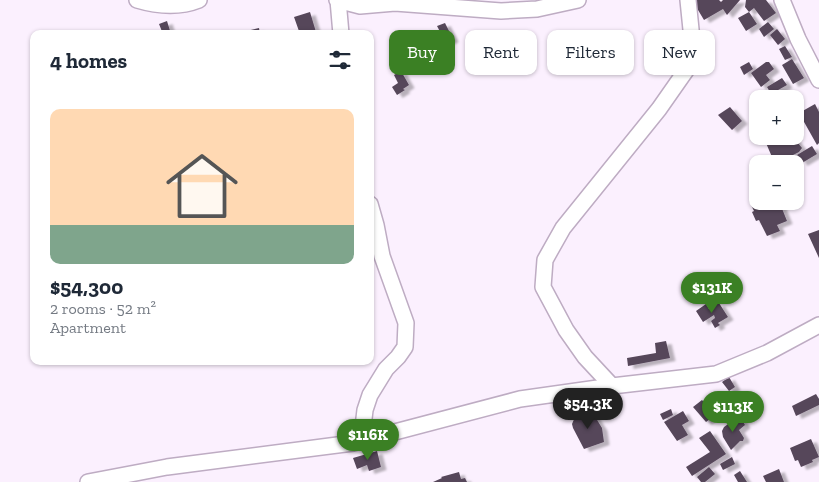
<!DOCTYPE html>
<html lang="en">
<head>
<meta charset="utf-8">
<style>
  body { margin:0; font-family:"Zilla Slab",serif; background:#f2f2f3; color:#1f2937; height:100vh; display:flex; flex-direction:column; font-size:19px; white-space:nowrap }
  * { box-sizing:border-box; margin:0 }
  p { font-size:16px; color:#747a83 }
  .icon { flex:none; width:28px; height:28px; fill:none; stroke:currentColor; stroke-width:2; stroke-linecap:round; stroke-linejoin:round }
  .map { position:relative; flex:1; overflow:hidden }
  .drawer { position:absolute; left:30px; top:30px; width:344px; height:335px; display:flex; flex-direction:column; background:#fff; border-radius:10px; box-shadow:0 1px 4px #0004 }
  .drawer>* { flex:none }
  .banner { position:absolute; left:389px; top:30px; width:355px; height:45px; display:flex; gap:10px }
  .fabs { position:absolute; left:749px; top:90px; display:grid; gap:10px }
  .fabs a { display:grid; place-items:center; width:55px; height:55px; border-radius:10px; background:#fff; box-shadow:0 1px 4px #0004; font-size:25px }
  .price { position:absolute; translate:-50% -42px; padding:0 11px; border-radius:18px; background:#3b8024; color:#fff; font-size:16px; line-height:32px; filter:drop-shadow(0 1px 2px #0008) }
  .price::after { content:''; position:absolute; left:50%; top:30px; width:15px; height:11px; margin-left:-8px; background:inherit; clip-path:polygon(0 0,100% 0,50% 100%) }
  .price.active { background:#222; color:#fff }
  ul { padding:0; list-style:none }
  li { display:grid; align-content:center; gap:10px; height:265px; padding:0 20px }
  li span { display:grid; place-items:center; height:155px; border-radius:10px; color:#555 }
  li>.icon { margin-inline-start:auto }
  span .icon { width:90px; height:90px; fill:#fffc; stroke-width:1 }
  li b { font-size:21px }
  h2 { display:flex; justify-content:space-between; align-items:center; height:60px; padding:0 20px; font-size:21px }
  .pill { padding:0 18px; border-radius:10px; background:#fff; box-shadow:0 1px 4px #0004; font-size:18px; line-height:45px }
  .pill.active { background:#3b8024; color:#fff }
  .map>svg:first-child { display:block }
</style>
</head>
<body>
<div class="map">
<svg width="819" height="482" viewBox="0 0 819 482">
  <defs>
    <filter id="shadow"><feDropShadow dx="5.5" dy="3" stdDeviation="1" flood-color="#0004"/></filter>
  </defs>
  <rect width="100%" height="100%" fill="#fbf0fe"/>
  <path fill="#56475a" filter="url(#shadow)" d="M692,0H719L721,2L723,0H740L727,15L723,9L704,20Z
    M746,0H766L776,13L764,21L754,8L749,12L745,7Z
    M310,12L316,32L309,34H300L294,17Z
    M749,12L757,24L746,31L738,18Z
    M167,21L171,34H163L159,24Z
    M768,22L774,29L764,37L759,29Z
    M445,23L453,39L446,43L437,26Z
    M259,28L260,34H238V33Z
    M777,29L785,39L778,45L770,35Z
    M419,40L425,55L415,60L409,45Z
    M785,46L792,57L785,60L779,49Z
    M792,59L804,78L793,84L782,65Z
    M749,62L753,69L744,75L740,67Z
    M766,62H769L774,69L766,75L770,80L761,87L751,73Z
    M401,71L409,85L403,89L405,90L397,95L392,87L398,83L394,75Z
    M782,78L787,85L771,94L767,87Z
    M815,104L819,112V143L817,145L799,113Z
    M730,107L742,121L732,130L718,115Z
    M778,136L782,142L793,137L802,148L799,152L775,164L766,143Z
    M812,146L817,154L802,163L797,155Z
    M760,201H783L784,205L781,206L787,221L777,225L780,231L767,236L759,220L756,221L752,212L754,211L751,205Z
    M819,230V258L808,234Z
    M719,303L728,317L718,323L720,325L715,328L711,321L715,318L714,315L703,322L696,311L706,304L709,309Z
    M666,341L670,358L628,366L627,358L656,353L655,343Z
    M729,377L735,387L729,391L722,382Z
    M816,394L819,399V405L796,416L792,406Z
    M702,400L715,415L706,422L693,407Z
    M671,409L673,415L663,420L660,414Z
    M683,411L689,421L682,425L688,435L677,441L664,422Z
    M583,412L587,415H594L602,428L604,442L584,449L573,428L572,424L575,417Z
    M738,417L742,420L745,425L739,430L744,438L743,441H740L731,450L723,437L722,431L724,427Z
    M710,431L726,454L692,476L686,467L710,452L699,438Z
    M811,439L819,457L812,460L813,462L801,467L798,460L795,461L790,448Z
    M377,451L381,467L369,471L367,465L357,469L353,458Z
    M732,457L735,464L723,470L720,464Z
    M709,467L715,474L705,482H701L697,477Z
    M779,469L784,482H766L763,476Z
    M740,471L747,482H738L734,475Z
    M459,472L461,479L465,478L467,482H433L442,478L441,477Z"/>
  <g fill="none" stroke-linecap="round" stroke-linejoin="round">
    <g stroke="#beacc3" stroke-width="18">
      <path id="street" d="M137,0C157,6 179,8 199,0
        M337,0L360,6L395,3L501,11L537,9L578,0
        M338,0L341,34
        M782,0L798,39L819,80
        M612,386L585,357L566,330L543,287L545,260L563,228L659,109L694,59L688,0
        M353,443L363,427L365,410L370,395L386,369L398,357L405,347L406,323L382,256L376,225L370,204
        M88,482L167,467L353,443L520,399L612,386L716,374L767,353L819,325"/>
    </g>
    <use href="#street" stroke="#fff" stroke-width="15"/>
  </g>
</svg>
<div class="fabs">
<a>+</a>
<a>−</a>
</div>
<b class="price" style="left:712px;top:314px">$131K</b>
<b class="price active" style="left:588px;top:430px">$54.3K</b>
<b class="price" style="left:733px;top:433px">$113K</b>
<b class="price" style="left:368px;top:461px">$116K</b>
<div class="banner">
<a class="pill active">Buy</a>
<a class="pill">Rent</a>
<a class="pill">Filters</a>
<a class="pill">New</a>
</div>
<section class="drawer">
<h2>4 homes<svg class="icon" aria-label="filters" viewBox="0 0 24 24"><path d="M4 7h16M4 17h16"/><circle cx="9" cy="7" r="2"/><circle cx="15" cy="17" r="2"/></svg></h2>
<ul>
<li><span style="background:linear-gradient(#ffd9b3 75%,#7fa58c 0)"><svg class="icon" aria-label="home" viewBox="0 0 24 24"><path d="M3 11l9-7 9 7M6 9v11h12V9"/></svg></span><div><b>$54,300</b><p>2 rooms · 52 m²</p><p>Apartment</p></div></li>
</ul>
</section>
</div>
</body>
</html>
